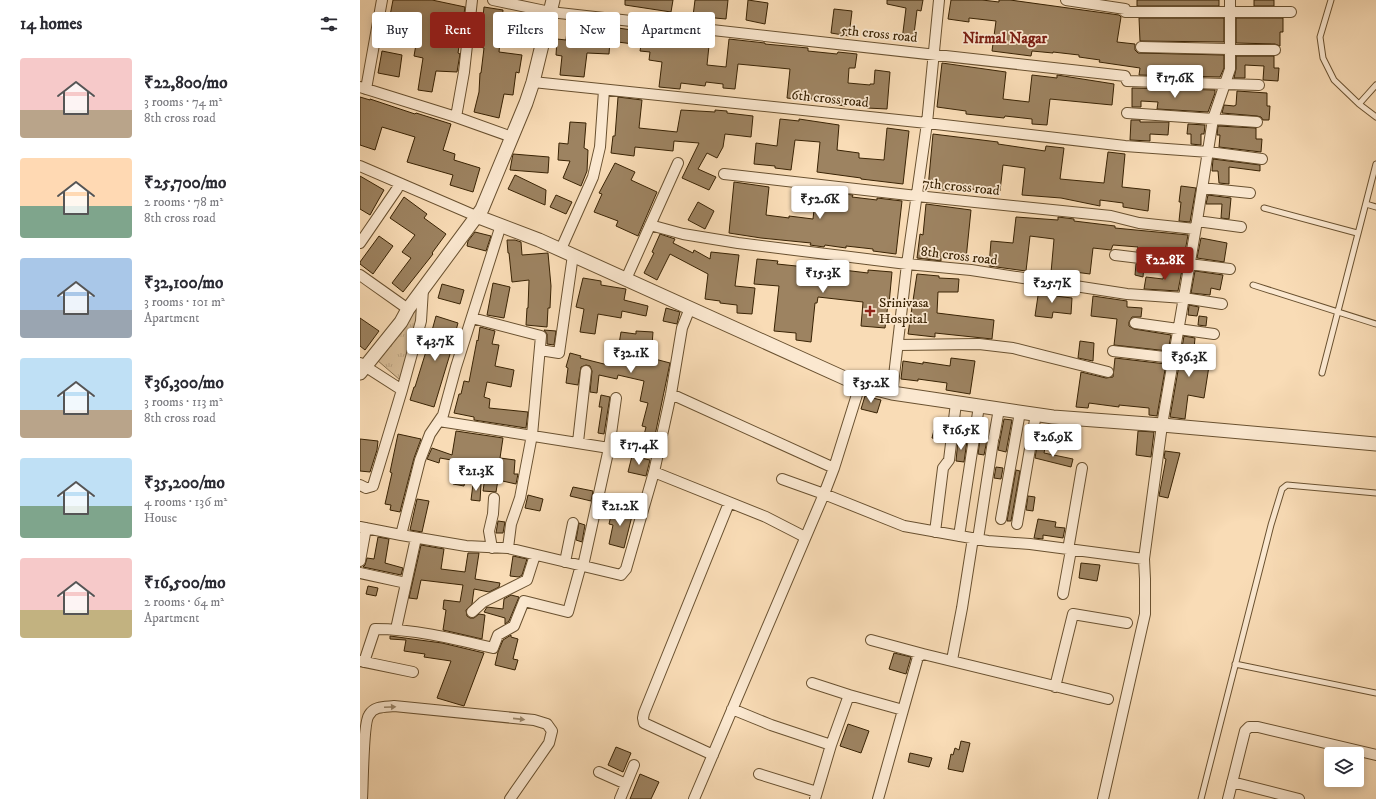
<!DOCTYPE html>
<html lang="en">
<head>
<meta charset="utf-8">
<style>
  body { margin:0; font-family:"IM FELL DW Pica",serif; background:#f7f7f7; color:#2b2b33; height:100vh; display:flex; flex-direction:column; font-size:15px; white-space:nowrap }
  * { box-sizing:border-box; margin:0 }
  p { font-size:13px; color:#7c7c81 }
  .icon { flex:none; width:22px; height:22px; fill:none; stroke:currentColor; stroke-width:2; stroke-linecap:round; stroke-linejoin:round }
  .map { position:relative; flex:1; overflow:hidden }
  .sheet { display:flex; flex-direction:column; background:#fff; width:360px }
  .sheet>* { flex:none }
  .hud { position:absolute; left:12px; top:12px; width:380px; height:36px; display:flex; gap:8px }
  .buttons { position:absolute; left:964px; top:747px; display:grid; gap:8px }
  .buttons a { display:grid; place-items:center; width:40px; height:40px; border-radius:4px; background:#fff; box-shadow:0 2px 10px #0003; font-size:20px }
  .price { position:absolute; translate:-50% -34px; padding:0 9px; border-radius:4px; background:#fff; color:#222; font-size:13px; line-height:26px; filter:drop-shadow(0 1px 2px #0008) }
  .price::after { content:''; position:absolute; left:50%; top:24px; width:12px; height:9px; margin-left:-6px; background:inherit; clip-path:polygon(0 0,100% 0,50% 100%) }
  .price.active { background:#8f2418; color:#fff }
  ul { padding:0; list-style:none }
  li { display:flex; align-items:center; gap:12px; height:100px; padding:0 20px }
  li span { display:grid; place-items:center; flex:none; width:112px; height:80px; border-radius:4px; color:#555 }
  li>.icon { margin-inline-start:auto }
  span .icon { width:48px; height:48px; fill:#fffc; stroke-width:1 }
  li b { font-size:17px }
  h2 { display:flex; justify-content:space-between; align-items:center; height:48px; padding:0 20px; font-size:17px }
  .pill { padding:0 14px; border-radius:4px; background:#fff; box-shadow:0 2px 10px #0003; font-size:14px; line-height:36px }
  .pill.active { background:#8f2418; color:#fff }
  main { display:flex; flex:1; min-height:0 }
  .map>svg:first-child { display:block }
</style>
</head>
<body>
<main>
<section class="sheet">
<h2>14 homes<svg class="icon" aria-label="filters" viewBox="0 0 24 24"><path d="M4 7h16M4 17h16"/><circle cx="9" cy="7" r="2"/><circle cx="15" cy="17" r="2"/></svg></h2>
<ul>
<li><span style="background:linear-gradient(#f6c9c9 65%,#b9a48a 0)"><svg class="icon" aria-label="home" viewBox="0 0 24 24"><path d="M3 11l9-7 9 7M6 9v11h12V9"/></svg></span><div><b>₹22,800/mo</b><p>3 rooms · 74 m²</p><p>8th cross road</p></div></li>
<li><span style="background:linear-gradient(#ffd9b3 60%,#7fa58c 0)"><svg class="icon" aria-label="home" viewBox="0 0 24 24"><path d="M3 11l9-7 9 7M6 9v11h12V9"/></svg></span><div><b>₹25,700/mo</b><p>2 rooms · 78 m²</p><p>8th cross road</p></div></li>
<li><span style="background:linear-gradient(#a9c7e8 65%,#9aa5b1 0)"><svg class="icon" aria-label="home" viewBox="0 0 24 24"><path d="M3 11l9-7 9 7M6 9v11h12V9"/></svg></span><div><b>₹32,100/mo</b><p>3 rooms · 101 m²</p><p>Apartment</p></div></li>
<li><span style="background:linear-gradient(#bfe0f5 65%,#b9a48a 0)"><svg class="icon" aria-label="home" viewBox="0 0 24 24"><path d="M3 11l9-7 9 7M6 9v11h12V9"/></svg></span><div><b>₹36,300/mo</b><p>3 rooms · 113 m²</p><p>8th cross road</p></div></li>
<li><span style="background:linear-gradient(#bfe0f5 60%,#7fa58c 0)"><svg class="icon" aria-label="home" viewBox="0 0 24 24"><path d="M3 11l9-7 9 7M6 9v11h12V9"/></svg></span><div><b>₹35,200/mo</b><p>4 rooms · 136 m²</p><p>House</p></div></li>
<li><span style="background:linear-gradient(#f6c9c9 65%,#c2b280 0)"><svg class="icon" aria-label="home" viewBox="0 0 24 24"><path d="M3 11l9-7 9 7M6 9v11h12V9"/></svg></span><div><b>₹16,500/mo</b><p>2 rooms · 64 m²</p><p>Apartment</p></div></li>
</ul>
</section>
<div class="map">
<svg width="1016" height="799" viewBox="0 0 1016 799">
  <defs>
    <pattern id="park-tufts" width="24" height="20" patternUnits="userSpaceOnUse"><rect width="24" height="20" fill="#d8bd98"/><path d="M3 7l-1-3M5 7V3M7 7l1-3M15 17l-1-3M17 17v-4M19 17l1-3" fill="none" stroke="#baa281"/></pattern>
  </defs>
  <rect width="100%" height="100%" fill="#f9dcb6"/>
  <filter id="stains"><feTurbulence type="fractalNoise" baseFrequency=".005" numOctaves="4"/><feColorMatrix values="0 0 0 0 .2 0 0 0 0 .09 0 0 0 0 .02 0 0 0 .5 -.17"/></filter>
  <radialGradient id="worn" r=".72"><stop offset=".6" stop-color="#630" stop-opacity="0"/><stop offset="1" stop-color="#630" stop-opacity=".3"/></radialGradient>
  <path fill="url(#park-tufts)" stroke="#88704e" d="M58,307L57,320L40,380L17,360Z"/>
  <path fill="#9d8361" stroke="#392304" d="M33,0H72L105,7L98,53L100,54L97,72L76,71L72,92L58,90L63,58L54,56L59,27L29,21Z
    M265,0H313L311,12L265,5Z
    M335,0H368L366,19L333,16Z
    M388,0L408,3L405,24L386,20Z
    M527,0H563L561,11L557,10L553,42L542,40L546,8L527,4Z
    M591,0H622L639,2V0H650L759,15L761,17L757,42L775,44V50L778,53L864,55V68L860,77L779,75L780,68L739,62L740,60L719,57V55L693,52V53L672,51L671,56L632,51L636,21L609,18V22L588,19Z
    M777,0H859V6H777Z
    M894,0H914V6H894Z
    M124,7L143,10L139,52L162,55L159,73L156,72L153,95L144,94L139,118L114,112L119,92L120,73H121L124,48L120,47Z
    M474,9L492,11L489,36L471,33Z
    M779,18H864V42L780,41Z
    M876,18H923V32H920V46L915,44L876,43Z
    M208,21L232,23L231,29L258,31V28L272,30V32L292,34L315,36L316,33L350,36L347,65L366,67L369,39L405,43V44L448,48V51L477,54L478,52L497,54L495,68H489L488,83L510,85V84H514L515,70L530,72L527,109L507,108L508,104L486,102L485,106L466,103V101L443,98V100L427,98L430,69L378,64L375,89L363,88V84L346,82L345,86L321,83L320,89L299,87L302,62L289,60L290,52L280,51L281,45L250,41L249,54L227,53L224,77L200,75L202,56L196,55L197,39L206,40Z
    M22,51L42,55L39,77L18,73Z
    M876,56H914V68H919L918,81L903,80L904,66L885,65V78H874L876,69Z
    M582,63L646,72L643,99L669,102L672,75L697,78V75L754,84L752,105L690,99L687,125L672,124V119L645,116L644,118L606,114V111L577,107Z
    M772,88L855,90V93L848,112L797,109L798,102L781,101V107H772Z
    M877,91L907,93V106H910L909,120H903L901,117L897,116L862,113L864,105L874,106L876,105Z
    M0,97L10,100V99L55,114L56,113L91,124L83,150L95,154L94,160L120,168L113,192L90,185L93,175L47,162L55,137L22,127L15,150L0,145Z
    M258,97L282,100L279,128L317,132L321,110L355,112V110L367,111V113L393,116L391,137L365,134L363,147L357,158L347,153L338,169L356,177L349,190L322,178L339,143L314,141L313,151L275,147L274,156L251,153L253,136H255Z
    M420,119L439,121V119L479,125L477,150L499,153V158L524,160L527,128L549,131L543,184L501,179V178L457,172L460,142L435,140L431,170L415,168V166L394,164L396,143L417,146Z
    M771,120H780V122H809L808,135L790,134V141L770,140Z
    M210,122L226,123L224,148L228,150L227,171L221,186L203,178L210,161L198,160L199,143L208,144Z
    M828,124L845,125L844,134H841V145L831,144V134H827Z
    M858,126L896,128V139H902L901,152L859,147L860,135H857Z
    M573,134L638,142V144L685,151L686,146L704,148L700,179L744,183L748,152L765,154L762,187L790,190L788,211L763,207V203L740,200V206L701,198L662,195L665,168L643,165L640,191L610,189V190L590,188V191L568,188Z
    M153,154L189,157L188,173L150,170L152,159Z
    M853,159L900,165V171L869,167V184L859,183L858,171H852Z
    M255,163L275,172L271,180L297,192L278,236L256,226L258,221L234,212L242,194L239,193Z
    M155,175L186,190L185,205L148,189Z
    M0,176L24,190L10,215L0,209Z
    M374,182L409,187L406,215L429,218V216L453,219L456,191L493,195L492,197L517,200V198L542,201L536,254L513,251V249L486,246V248L465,245L464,247L450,245L451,243L401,238L369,233Z
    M821,186L836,188L830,222L819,221L821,202H819Z
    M196,195L212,202L206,214L190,207Z
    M848,195L871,198L869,219L861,218L862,204H846Z
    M44,197L67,214L64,218L86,234L72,253L73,254L43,292L32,283L51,258L42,252L55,235L30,218Z
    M338,202L354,211L345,229L328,220Z
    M566,204L611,210L606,259L581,256V261L557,258L560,234L563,235Z
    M656,217L698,220V217L714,219V221L755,226V228L828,235L824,257L777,251L778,247L753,245L751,250L733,248L730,274L707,271V275L691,273L694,239L670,236L666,271L629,266L631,241L653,243Z
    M115,232L131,236L126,251L107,246L108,241Z
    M300,234L315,239L313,243L333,253L334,250L350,259L351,252L379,255L375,286L395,288L392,314L377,313V305L360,303V301L345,299L348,274L310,254L297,280L284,273L294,253L292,252Z
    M19,236L33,246L13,274L0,264V262Z
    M841,238L867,243L864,262L837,258Z
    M147,240H155L161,242L162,255L188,253L191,286L190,308H188L187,327L166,325L167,308H168L169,280L152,282L149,253H148Z
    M397,259L418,261L417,264L475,270V269L508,273V270L532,272L529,304H528L525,328L501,326L503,302L458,297L457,303H455L451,342L436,340V333L414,331L419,286L394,284Z
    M776,264L784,265L783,277L775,275Z
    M805,268L822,270L818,291L784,289L786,277L803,279Z
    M835,271L863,275L860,290L851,288L850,295L831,293Z
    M557,274L579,276V278L599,279L598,292H578L577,313L634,320L632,339L575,333V337L548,334Z
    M223,278L241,281V285L266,289L264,300L288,306L286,316L262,311L261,318L238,314L235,334L220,332L224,309L216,307Z
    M133,283L150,287L144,318L127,315Z
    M82,284L104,290L100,304L78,298Z
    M679,289L695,291V296L712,298L711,314L693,312L692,318L675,316Z
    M733,296L767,301V307L782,308L781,317H772L769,322V326L774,329L811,335L808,351L754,345L757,319L731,316Z
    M829,305L839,307L837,316L828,315Z
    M306,308L320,312L317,324L303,321Z
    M76,316L98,323L93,341H94L74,407L50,400L54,387H55L68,345Z
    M839,316L847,317L846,326L838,325Z
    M0,318L19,331L5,350L0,346Z
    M120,327L135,331L132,344L139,345L135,366L154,370L151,387L127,382L124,397L130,399L129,408L168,412L166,428L114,420V417L94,413L99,394H101L104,381L109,382L117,340L118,341Z
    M184,330L196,331L194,345L187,344V334Z
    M276,331L293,332L291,358L310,363L293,445L282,443L286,427L282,426L288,403L280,401L284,381L258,375L257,379L239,375L237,393L230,392L232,371L230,366L226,365L221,367L218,385L206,383L208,368L206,367L210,353L221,356L220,358L248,365L249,360L256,362L261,332L276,334Z
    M824,336L835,338L834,349L843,350L841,365L849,366L844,398L828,395L825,419L810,417Z
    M720,341L734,343L733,361L718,358Z
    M591,358L615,361L610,394L586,390L587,383L558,379V381L541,379L543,361L563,364V362L590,366Z
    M755,358L806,364L797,416L789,415V408L759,405V407L729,403L728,408L716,407L721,372L746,378L753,377Z
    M241,395L250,397L244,434L238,433L242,407H239Z
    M505,396L521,400L517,413L501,409Z
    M644,419L652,420L646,452L638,450Z
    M574,430L586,431L585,440L572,438Z
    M96,431L143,438L140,458L155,460L154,474H158L156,484L138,480L136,492L123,491L127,463L109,461L104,486L93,484L97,461L80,458L79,463L67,459L72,448L92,455Z
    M778,431L794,432L791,457L776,455Z
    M38,434L61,439L54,458L40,512L30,510L31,505L25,504L32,473L30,472Z
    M0,439L18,441L17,450L10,472L0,471Z
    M598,440L607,441L604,462L596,461Z
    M620,440H627L624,455L618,454Z
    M677,446L685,448L684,453L713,459L711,467L675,458Z
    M805,451L820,453L808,498L799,496L806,459L804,458Z
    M272,456L290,460L286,476L268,472Z
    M636,467L643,468L641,479L634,478Z
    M656,470L660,471L651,521H647Z
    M113,484H121L120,501L111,500Z
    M213,487L233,491L231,501L210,496Z
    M168,495L183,499L180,511L165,508Z
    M668,496L675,497L673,511L666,510Z
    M57,499L69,501L62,532L50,530Z
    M253,507L273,512L264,548L249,544L253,525L249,524Z
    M678,519L696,522L695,527L705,528L703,538L683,535V539L674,538Z
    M138,521L145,522L143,533H136Z
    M219,523L225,525L222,542L216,540Z
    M18,537L29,539L25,563L43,568L41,575L3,567L5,565L7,558L14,559Z
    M61,545L84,549L81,569L105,572L108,553H119L115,579L140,583L139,587L129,592L114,589L112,604L106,610L107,616L110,618H114L119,614L125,615L122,639L83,630L86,610L83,609L84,600L100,602L103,585L61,580L57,599L49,598Z
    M153,556L167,559L162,575L159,577L150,576Z
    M721,563L740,565L737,581L719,578Z
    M8,586L18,588L16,596L6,594Z
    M151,595L159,597L149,621L145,624V618L124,612L127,607L143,609L144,599Z
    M151,635V637L158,639L153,659L158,660L155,670L135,665L138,652L143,640Z
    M30,636L82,643L124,653L104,706L77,698L91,661L64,657L65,654L44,651L46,640L30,639Z
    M534,653L551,657L546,674L529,669Z
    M488,724L509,731L501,753L480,746Z
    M601,741L610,743L603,772L588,769L591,754L593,755L595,748L599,750Z
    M256,747L271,753L263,772L248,765Z
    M550,753L572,758L569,767L548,762Z
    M280,774L299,782L291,799H270Z"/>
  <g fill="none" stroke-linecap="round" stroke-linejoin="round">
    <g stroke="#695130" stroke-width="7">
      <path id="service" d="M971,0L960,37L963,58L974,80L999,104L1016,117
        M999,104L1016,85
        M1006,204L1016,207
        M904,208L997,233
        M893,285L1016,324
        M962,373L1016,164
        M875,664L1016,693
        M841,799L911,525L922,489L927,485L1016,493"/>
    </g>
    <g stroke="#695130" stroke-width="12">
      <path id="minor" d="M133,0L190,12L765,76L767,81L899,85
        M706,0L765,9V12H931
        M781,47L915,50
        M173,82L567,123L765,146L849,152L902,159
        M0,87L96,117L152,137
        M6,89L22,0
        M767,113L897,122
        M96,117L104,72L112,0
        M0,166L116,216
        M364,174L557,196L751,216L779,223L835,229
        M842,188L890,193
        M837,221L881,227
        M290,225L323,234L378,243L547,264L611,270L767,294L824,298L862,304
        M0,243L37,189L39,183
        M201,249L233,177L240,147L244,90
        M755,255L870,269
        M0,275L48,309
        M266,279L318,163
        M112,318L181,336L172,435L160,498L151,524L148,548
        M775,323L854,334
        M538,345L619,344L653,348L748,372
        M180,350L199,353L213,255
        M753,351L813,358
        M0,363L42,390L13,486L6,488L0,485
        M42,390L61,321L63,289
        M532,393L547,264L567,123L579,0
        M311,394L474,468
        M79,421L249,448
        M634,437L639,409
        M218,442L226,371
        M294,472L406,517L445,537
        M422,479L464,494L544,526L628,541L670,544L784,559
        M641,519L660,412
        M657,524L676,414
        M0,527L41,535L106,546L148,548L261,575L266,569L294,472L311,394L322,328L330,308
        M575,532L583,468L589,460L596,403
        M41,535L60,460L70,434L83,415L96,367L141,225
        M599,536L619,406
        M618,539L633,441
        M132,548L129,531L133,514L134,498
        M708,550L722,468
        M0,561L6,528
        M205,562L213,523
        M223,566L249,448L256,398
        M0,573L46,583
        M703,594L711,550
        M112,612L123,602L167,580L175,555
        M36,629L56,538
        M511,640L563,654
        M592,660L602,608L613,538
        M0,661L53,672
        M4,662L15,629C55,629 95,639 133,648L138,635L154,626L164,601L208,612L221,565
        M452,683L489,695
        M695,687L713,614L767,623
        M372,709L411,725L471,745L489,695L543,710
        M353,755L284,723L283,718L284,713L369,503
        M239,772L266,784
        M399,774L457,792
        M872,782L939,799
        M2,799C3,785 3,723 9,715C14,706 25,707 34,706L174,720L187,724L192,731L189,743L150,799
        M260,799L274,765
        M334,799L464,494L474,468L500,385
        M455,799L471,745
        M518,799L556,664L558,657L563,654L748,699
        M743,799L785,614V579L784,559L802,425L837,221L853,119L870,69V0
        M868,799L885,731L889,727H898L1016,755"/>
    </g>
    <g stroke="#695130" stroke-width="15">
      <path id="tertiary" d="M116,216L179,240L500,385L532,393L693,417L802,425L1016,444
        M0,373L41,322L48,309L122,209L166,103L173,82L193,0"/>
    </g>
    <use href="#service" stroke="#fbe8d0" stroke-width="5"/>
    <use href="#minor" stroke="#fbe8d0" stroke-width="10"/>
    <use href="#tertiary" stroke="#fbe8d0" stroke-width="13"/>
  </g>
  <defs><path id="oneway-solid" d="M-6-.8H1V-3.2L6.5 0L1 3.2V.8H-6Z"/></defs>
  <g fill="#9a866a">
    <use href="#oneway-solid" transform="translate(30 707) rotate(-3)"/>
    <use href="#oneway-solid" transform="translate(159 719) rotate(6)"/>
  </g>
  <path fill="#8f2418" stroke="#fbe8d0" stroke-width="1.5" d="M508 305h4v4h4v4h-4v4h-4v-4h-4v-4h4z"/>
  <g text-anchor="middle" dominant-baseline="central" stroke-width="3.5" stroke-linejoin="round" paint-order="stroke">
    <g font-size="14" fill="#392304" stroke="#fbe8d0">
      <text transform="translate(519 34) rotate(6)">5th cross road</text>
      <text transform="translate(470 99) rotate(6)">6th cross road</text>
      <text transform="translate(601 187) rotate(6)">7th cross road</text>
      <text transform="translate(599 256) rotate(7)">8th cross road</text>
    </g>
    <g font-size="14" fill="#392304" stroke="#fbe8d0" text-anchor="start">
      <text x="519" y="303">Srinivasa<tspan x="519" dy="16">Hospital</tspan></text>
    </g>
    <g font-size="15" font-weight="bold" fill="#7a1f14" stroke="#fbe8d0">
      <text x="645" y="38">Nirmal Nagar</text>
    </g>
  </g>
  <rect width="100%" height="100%" filter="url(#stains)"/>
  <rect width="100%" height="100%" fill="url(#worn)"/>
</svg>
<div class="buttons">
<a><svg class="icon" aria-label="layers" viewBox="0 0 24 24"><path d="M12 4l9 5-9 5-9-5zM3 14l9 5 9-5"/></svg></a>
</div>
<b class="price" style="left:815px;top:99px">₹17.6K</b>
<b class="price" style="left:460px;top:220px">₹52.6K</b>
<b class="price active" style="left:805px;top:281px">₹22.8K</b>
<b class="price" style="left:463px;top:294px">₹15.3K</b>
<b class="price" style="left:692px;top:304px">₹25.7K</b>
<b class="price" style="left:75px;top:362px">₹43.7K</b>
<b class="price" style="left:271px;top:374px">₹32.1K</b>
<b class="price" style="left:829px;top:378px">₹36.3K</b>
<b class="price" style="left:511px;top:404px">₹35.2K</b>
<b class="price" style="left:601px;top:451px">₹16.5K</b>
<b class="price" style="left:693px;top:458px">₹26.9K</b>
<b class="price" style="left:279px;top:466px">₹17.4K</b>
<b class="price" style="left:116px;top:492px">₹21.3K</b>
<b class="price" style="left:260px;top:527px">₹21.2K</b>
<div class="hud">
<a class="pill">Buy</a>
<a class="pill active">Rent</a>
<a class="pill">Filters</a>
<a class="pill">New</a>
<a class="pill">Apartment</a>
</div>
</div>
</main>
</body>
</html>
